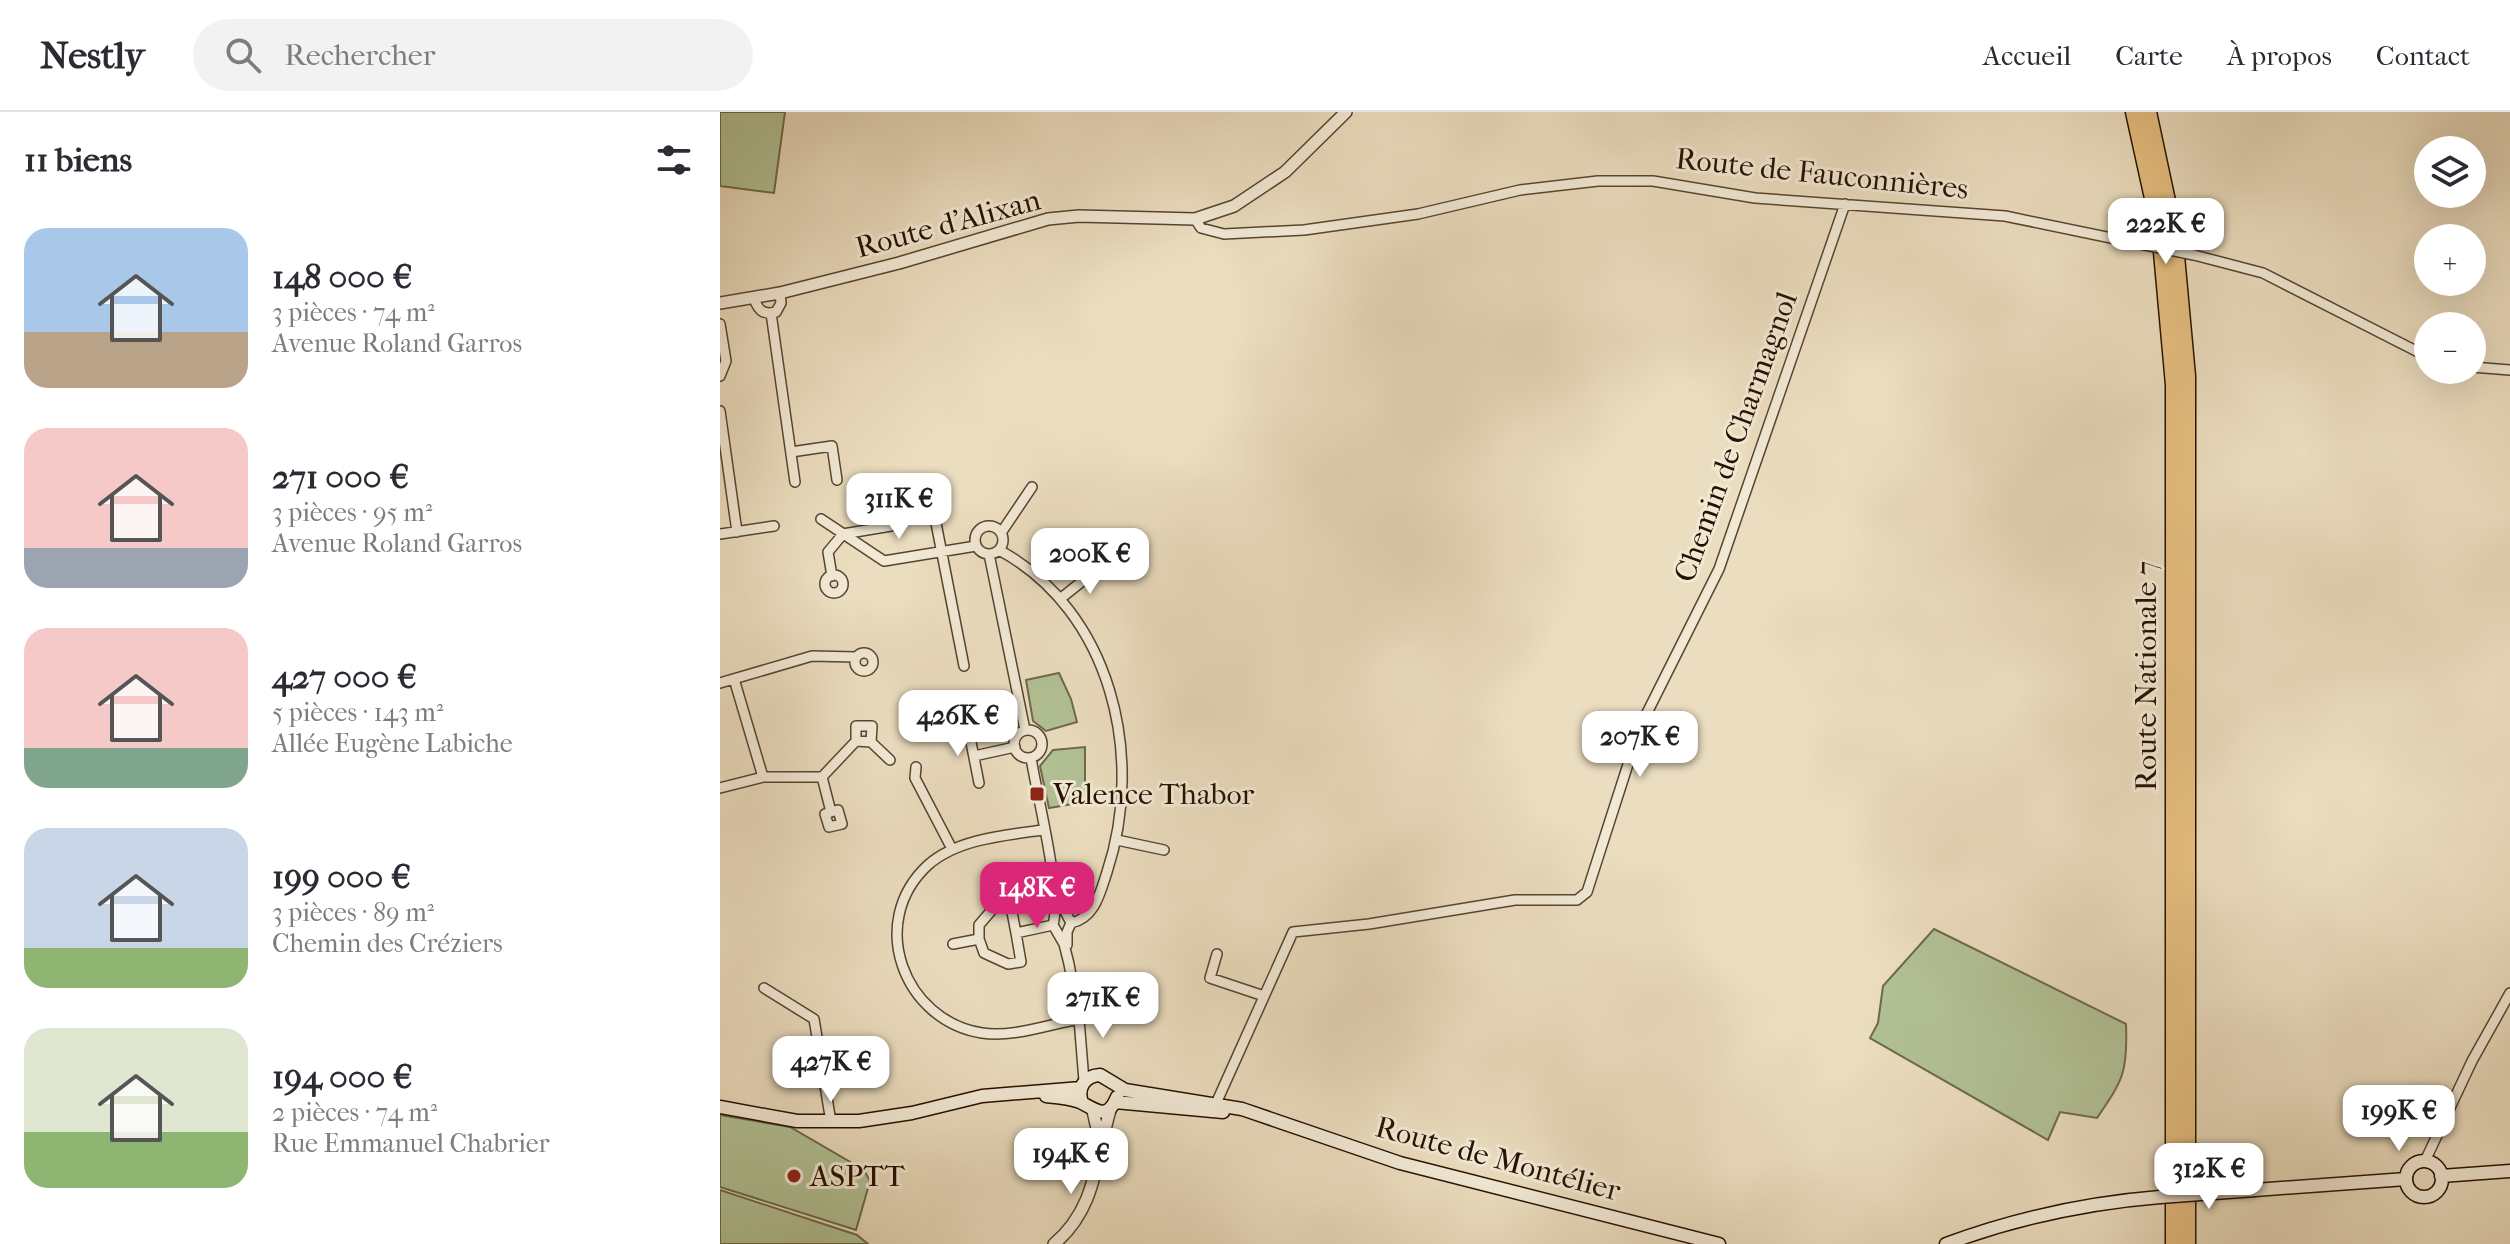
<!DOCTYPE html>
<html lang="fr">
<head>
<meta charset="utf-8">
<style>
  body { margin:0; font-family:"IM FELL French Canon",serif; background:#f2f2f3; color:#2b2b33; height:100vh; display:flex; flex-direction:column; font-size:30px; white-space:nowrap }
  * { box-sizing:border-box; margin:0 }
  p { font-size:26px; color:#7c7c81 }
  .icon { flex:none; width:44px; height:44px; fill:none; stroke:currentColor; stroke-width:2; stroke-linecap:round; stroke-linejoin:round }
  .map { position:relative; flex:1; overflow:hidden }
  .details { display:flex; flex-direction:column; background:#fff; width:720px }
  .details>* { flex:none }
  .controls { position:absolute; left:1694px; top:24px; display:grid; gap:16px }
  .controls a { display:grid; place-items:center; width:72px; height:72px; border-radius:50%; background:#fff; box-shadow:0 8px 32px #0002; font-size:40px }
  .price { position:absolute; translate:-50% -68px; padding:0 18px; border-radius:16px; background:#fff; color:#222; font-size:26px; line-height:52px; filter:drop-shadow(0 2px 4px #0008) }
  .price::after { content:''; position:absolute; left:50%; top:48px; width:24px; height:18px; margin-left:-12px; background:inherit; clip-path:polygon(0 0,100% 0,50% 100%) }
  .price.current { background:#db2777; color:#fff }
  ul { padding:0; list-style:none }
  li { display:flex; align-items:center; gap:24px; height:200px; padding:0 24px }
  li span { display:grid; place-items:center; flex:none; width:224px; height:160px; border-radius:24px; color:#555 }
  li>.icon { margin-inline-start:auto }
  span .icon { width:96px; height:96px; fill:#fffc; stroke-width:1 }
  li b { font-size:34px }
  h2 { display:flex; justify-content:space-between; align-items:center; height:96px; padding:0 24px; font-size:34px }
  header { display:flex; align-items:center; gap:48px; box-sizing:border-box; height:112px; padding:0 40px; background:#fff; border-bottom:2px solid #e1e1e2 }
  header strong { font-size:38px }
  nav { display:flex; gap:44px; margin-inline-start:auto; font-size:28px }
  .search { width:560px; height:72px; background:#f2f2f3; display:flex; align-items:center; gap:20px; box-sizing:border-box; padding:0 28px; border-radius:44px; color:#7c7c81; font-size:30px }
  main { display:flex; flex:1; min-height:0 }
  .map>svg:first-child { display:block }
</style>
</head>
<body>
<header>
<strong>Nestly</strong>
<div class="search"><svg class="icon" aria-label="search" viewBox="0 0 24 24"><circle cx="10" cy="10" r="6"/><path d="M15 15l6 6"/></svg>Rechercher</div>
<nav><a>Accueil</a><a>Carte</a><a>À propos</a><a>Contact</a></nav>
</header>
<main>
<section class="details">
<h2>11 biens<svg class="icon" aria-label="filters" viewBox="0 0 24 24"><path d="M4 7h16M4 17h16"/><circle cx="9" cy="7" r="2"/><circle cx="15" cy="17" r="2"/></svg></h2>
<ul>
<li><span style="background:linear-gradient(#a9c7e8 65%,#b9a48a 0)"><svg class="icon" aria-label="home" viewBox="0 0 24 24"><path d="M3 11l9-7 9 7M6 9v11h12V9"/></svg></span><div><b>148 000 €</b><p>3 pièces · 74 m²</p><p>Avenue Roland Garros</p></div></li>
<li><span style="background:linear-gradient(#f6c9c9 75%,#9aa5b1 0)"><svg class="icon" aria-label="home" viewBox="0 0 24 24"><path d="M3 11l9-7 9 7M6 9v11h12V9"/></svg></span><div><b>271 000 €</b><p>3 pièces · 95 m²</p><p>Avenue Roland Garros</p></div></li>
<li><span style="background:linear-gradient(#f6c9c9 75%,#7fa58c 0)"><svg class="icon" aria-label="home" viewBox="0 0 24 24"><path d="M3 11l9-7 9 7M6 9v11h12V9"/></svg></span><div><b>427 000 €</b><p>5 pièces · 143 m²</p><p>Allée Eugène Labiche</p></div></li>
<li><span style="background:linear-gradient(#c9d6e8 75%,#8fb573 0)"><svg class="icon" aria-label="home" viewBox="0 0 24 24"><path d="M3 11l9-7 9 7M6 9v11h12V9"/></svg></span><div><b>199 000 €</b><p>3 pièces · 89 m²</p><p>Chemin des Créziers</p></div></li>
<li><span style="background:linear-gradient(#dfe7d0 65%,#8fb573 0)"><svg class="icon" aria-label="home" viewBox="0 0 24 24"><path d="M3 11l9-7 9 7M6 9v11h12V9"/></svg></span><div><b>194 000 €</b><p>2 pièces · 74 m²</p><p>Rue Emmanuel Chabrier</p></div></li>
</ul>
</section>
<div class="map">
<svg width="1790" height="1132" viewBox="0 0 1790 1132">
  <rect width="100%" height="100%" fill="#ebddbf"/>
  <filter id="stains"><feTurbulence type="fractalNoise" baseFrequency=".0025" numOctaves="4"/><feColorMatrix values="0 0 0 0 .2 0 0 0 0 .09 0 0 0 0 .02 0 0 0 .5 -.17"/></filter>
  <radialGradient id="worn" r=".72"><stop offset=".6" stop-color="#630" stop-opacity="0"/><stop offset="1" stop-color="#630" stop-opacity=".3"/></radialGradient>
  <path fill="#b2c296" stroke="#6c6a4b" stroke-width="2" d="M0,0H65L54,81L0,74Z
    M339,561L351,587L357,610L326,619L313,609L306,568Z
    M365,635V690L329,696L320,654L333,638Z
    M1214,817L1406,912C1408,960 1403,968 1377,1006L1340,1000L1328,1028L1150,926L1158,911L1163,874Z
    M0,1003L70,1015L144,1058L150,1069L136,1118L0,1075Z
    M0,1078L137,1123L148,1132H0Z"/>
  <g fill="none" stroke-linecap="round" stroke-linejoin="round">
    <g stroke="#574430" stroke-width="12">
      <path id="minor" d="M475,107L481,116L504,122L584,118L698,102L800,78L878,69H933L1035,86L1285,104L1425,133
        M1474,143L1543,161L1708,245
        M34,187C39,199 43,203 56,200L61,191L60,181
        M51,201L75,370
        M0,212L6,249L0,264
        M1752,255L1790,258
        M0,299L17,420
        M71,340L112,334L117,368
        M215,406L244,554
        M101,407L164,449L256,434
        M255 428a14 14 0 1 1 28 0a14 14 0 1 1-28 0Z
        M281,421L312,375
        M0,422L54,414
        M279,438C392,499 425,645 387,760C380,781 375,806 351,811
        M269,442L305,618
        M105 472a9 9 0 1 1 18 0a9 9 0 1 1-18 0Z
        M112,464L108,440L123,422L171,414
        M340,487L380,455
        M135 550a9 9 0 1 1 18 0a9 9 0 1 1-18 0Z
        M14,567L43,665
        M0,571L92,544L136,545
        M248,615L259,671
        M294 632a14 14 0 1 1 28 0a14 14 0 1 1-28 0Z
        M151,630L170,648
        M254,644L295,635
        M311,646C317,684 342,780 333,813L344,832L349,852L359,907L364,969
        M196,655L195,666L232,737
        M102,665L111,700L118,698L122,712L109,715L105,702L111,700
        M0,676L43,665H102L136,629V614H152L151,630L136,629
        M323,718C286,723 237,727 208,753C146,810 184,909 262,921C292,926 330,912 359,907
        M397,728L444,738
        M338,785L351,811L347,820V833
        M259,827V813L277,792L290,790L296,821L333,813
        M233,832L259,827L264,841L288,852L301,850L296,821
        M497,842L490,866L544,884
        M44,876L94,907L111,1010
        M102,957L142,949L145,951V964L132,963L130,952
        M494,996L573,820L649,812L795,788H857L867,780L920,615L999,457L1125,92
        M1705,1049L1752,949L1790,881"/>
    </g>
    <g stroke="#574430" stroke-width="14">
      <path id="tertiary" d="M0,191L60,181L179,151L328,107L359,104L475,107L514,94L565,60L626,0
        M373,999L380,1030
        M334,1132C378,1095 375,1046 391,995"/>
    </g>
    <g stroke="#261100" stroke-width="15">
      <path id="secondary" d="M326,984C337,985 350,986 360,990C375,997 387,1010 397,985
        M395,990L503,1000
        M362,991C357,976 364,964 380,963L405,978L522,997L680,1051L999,1132
        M0,995L77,1009H139L192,1001L262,984L361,976
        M1686 1067a18 18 0 1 1 36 0a18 18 0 1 1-36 0Z
        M1721,1064L1790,1059
        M1535,1078L1686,1067
        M1226,1132C1296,1106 1366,1091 1440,1085"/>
    </g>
    <g stroke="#261100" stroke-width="19">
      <path id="trunk" d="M1414,0L1440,118L1454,273V1132
        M1428,0L1454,122L1467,264V1132"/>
    </g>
    <use href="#minor" stroke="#f2e9d5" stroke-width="9"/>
    <use href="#tertiary" stroke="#f2e9d5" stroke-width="11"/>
    <use href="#secondary" stroke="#f2e9d5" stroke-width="12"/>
    <use href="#trunk" stroke="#e6be80" stroke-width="16"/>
    <g stroke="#574430" stroke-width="12" stroke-linecap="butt">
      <path id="minor-bridge" d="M1425,133L1474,143"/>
    </g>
    <g stroke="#261100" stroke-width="15" stroke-linecap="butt">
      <path id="secondary-bridge" d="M1440,1085L1535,1078"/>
    </g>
    <use href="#minor-bridge" stroke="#f2e9d5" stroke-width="9"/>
    <use href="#secondary-bridge" stroke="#f2e9d5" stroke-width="12"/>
  </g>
  <g fill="#8f2418" stroke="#f2e9d5" stroke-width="3">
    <rect x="309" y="674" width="16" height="16" rx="4"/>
    <circle cx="74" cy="1064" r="8"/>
  </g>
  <g text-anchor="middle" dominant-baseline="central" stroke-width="6" stroke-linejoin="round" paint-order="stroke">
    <g font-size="30" fill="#261100" stroke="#f2e9d5">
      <text transform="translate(1102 62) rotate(6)">Route de Fauconnières</text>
      <text transform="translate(228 112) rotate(-15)">Route d'Alixan</text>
      <text transform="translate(1016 325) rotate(-70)">Chemin de Charmagnol</text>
      <text transform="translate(1426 564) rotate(-90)">Route Nationale 7</text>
      <text transform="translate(778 1047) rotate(15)">Route de Montélier</text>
    </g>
    <g font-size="30" fill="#261100" stroke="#f2e9d5" text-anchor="start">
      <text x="333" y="682">Valence Thabor</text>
      <text x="90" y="1064">ASPTT</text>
    </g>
  </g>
  <rect width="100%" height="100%" filter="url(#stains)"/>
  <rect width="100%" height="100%" fill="url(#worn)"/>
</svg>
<div class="controls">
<a><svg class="icon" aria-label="layers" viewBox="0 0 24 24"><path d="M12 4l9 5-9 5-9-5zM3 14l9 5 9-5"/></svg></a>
<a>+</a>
<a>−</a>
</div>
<b class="price" style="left:1446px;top:154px">222K €</b>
<b class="price" style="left:179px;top:429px">311K €</b>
<b class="price" style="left:370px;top:484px">200K €</b>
<b class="price" style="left:238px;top:646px">426K €</b>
<b class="price" style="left:920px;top:667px">207K €</b>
<b class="price current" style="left:317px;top:818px">148K €</b>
<b class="price" style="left:383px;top:928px">271K €</b>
<b class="price" style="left:111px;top:992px">427K €</b>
<b class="price" style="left:1679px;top:1041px">199K €</b>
<b class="price" style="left:351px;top:1084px">194K €</b>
<b class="price" style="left:1489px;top:1099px">312K €</b>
</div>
</main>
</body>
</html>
